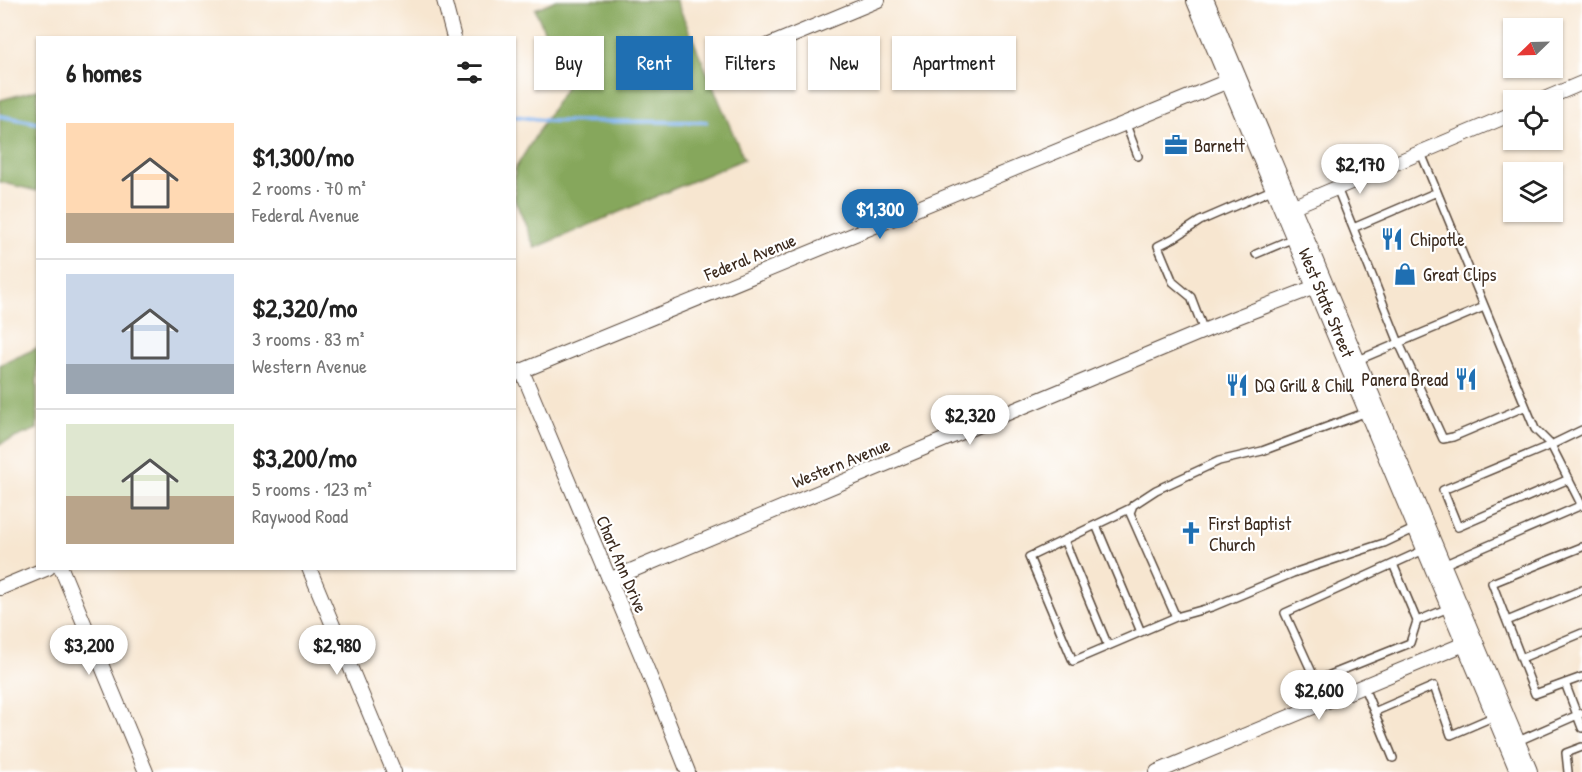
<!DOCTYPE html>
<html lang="en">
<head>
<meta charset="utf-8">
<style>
  body { margin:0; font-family:"Patrick Hand",sans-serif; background:#f6f6f6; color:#222; height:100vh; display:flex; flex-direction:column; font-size:22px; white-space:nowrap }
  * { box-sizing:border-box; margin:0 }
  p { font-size:20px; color:#767676 }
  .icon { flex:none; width:33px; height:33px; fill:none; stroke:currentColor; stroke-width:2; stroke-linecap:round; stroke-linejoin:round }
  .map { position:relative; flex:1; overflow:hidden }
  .details { position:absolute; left:36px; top:36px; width:480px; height:534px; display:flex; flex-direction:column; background:#fff; border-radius:0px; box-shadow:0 2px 4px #0004 }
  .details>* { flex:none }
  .banner { position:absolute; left:534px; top:36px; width:570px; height:54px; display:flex; gap:12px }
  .needle { width:39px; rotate:247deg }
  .tools { position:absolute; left:1503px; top:18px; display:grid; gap:12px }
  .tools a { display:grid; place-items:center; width:60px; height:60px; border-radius:0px; background:#fff; box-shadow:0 2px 4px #0004; font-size:30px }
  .price { position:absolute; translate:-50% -51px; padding:0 14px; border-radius:21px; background:#fff; color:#222; font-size:20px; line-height:39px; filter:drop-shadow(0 2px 3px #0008) }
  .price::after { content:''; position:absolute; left:50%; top:36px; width:18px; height:14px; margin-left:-9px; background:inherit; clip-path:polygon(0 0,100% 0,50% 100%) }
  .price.on { background:#1f6fb2; color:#fff }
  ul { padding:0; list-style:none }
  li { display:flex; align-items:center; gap:18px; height:150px; padding:0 30px }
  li+li { border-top:2px solid #e0e0e0 }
  li span { display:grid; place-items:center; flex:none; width:168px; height:120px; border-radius:0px; color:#555 }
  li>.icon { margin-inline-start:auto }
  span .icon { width:72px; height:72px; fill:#fffc; stroke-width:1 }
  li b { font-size:26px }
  h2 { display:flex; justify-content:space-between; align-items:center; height:72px; padding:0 30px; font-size:26px }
  .pill { padding:0 21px; border-radius:0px; background:#fff; box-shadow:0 2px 4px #0004; font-size:21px; line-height:54px }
  .pill.on { background:#1f6fb2; color:#fff }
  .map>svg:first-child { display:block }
</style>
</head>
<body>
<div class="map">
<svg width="1582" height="772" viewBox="0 0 1582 772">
  <rect width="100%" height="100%" fill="#fff"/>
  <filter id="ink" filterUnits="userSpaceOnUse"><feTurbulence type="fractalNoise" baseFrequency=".0167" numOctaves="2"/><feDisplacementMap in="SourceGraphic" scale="12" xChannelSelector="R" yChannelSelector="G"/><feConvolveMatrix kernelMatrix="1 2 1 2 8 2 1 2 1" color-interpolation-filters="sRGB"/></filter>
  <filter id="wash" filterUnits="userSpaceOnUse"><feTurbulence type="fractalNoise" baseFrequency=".008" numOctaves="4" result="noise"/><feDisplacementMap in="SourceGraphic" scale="24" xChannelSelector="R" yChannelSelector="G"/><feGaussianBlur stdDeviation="1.35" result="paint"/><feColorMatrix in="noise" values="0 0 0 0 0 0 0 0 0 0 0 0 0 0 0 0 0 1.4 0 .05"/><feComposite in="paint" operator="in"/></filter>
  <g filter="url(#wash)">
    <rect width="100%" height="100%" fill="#f7e6d0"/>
    <path fill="#86a75b" stroke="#60683c" stroke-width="1.5" d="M556,0H676L744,159L535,248L515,200V169L567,85L535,9Z
      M37,90H38L37,191L0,182V100Z
      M37,348V429L0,444V365Z"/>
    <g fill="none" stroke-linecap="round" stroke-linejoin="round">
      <path stroke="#83b6f0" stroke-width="4" d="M0,116L38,123
        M514,116L549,121L706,122"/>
    </g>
  </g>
  <g filter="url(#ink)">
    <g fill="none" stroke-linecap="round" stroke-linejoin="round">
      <g stroke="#574639" stroke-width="10">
        <path id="lane" d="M1125,122L1138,156
          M1421,153L1535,429L1551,445L1582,430
          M1337,188L1399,343L1443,439L1453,437L1524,407
          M1353,228L1437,192
          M1256,254L1294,238
          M1204,331L1191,297L1173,282L1158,246L1174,238L1200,221L1274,189
          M1356,361L1484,307
          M1569,479L1458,527L1443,490L1551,445L1582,506
          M1131,508L1029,557L1073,661L1176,617L1212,607L1293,573L1384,543L1416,528
          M1096,525L1141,632
          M1064,540L1108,646
          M1582,547L1492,583L1535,694L1582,677
          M1443,565L1582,505
          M1176,617L1130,513L1133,505L1156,490L1219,461L1262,451L1367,412
          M1417,621L1451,607
          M1507,621L1582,590
          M1522,658L1582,633
          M1315,681L1410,643L1417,621L1393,564
          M1565,683L1582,728
          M1363,685L1393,758
          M1325,701L1285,613L1426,549
          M1374,712L1434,686L1451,735L1495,716
          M1516,742L1582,713
          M1568,772L1566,753L1582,747"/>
      </g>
      <g stroke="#574639" stroke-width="16">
        <path id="street" d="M444,0L454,38
          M735,66L760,49L878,0
          M1542,100L1582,83
          M1287,209L1514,113
          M522,371L647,669L688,772
          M514,374L1233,79
          M61,568L146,772
          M309,568L394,772
          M609,580L1237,317L1320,285
          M0,588L48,568
          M1157,772L1469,642"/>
      </g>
      <g stroke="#574639" stroke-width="28">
        <g id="highway">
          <path id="s1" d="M1200,0L1524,772"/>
        </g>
      </g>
      <use href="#lane" stroke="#fff" stroke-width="7"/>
      <use href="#street" stroke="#fff" stroke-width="14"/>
      <use href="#highway" stroke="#fff" stroke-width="26"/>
    </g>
  </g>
  <defs>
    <g id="office-bare" transform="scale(1.8)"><path d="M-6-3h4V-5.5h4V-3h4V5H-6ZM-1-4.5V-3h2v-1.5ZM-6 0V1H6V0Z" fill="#1f6fb2" stroke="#fff" stroke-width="2.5" paint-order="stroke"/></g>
    <g id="restaurant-bare" transform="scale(1.8)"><path d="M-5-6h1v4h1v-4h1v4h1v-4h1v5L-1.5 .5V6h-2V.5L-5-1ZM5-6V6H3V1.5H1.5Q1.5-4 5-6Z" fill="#1f6fb2" stroke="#fff" stroke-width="2.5" paint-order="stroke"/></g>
    <g id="shop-bare" transform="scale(1.8)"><path d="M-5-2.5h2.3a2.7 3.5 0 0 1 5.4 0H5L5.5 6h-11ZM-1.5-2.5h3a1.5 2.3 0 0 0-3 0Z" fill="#1f6fb2" stroke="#fff" stroke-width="2.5" paint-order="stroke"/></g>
    <g id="church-bare" transform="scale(1.8)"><path d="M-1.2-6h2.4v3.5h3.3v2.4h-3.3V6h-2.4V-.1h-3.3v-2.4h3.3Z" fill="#1f6fb2" stroke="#fff" stroke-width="2.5" paint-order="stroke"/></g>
  </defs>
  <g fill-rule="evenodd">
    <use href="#office-bare" x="1176" y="145"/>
    <use href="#restaurant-bare" x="1392" y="239"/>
    <use href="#shop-bare" x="1405" y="274"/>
    <use href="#restaurant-bare" x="1466" y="379"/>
    <use href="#restaurant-bare" x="1237" y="385"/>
    <use href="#church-bare" x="1191" y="533"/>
  </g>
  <g text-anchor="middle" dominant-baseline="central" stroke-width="4.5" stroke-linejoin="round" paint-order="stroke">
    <g font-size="18" fill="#3b2a1e" stroke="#fff" text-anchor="start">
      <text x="1194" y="145">Barnett</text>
      <text x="1410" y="239">Chipotle</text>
      <text x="1423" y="274">Great Clips</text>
      <text x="1448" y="379" text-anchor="end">Panera Bread</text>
      <text x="1255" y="385">DQ Grill &amp; Chill</text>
      <text x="1209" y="523">First Baptist<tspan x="1209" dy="21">Church</tspan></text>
    </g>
    <g font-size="18" fill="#3b2a1e" stroke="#fff">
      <text transform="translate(750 257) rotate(-22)">Federal Avenue</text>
      <text stroke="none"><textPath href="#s1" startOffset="328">West State Street</textPath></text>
      <text transform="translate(841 463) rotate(-22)">Western Avenue</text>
      <text transform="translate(622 564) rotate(67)">Charl Ann Drive</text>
    </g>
  </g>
</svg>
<div class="tools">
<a><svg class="needle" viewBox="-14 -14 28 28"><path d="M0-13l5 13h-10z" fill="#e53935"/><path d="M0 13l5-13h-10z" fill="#767676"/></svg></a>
<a><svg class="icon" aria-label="locate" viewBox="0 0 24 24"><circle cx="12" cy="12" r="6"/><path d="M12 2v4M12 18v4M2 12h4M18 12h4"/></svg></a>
<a><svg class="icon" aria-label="layers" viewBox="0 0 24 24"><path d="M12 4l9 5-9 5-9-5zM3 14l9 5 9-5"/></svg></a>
</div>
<b class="price" style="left:1360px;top:195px">$2,170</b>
<b class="price on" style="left:880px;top:240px">$1,300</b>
<b class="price" style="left:970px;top:446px">$2,320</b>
<b class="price" style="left:89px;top:676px">$3,200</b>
<b class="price" style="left:337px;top:676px">$2,980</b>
<b class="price" style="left:1319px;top:721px">$2,600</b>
<div class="banner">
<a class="pill">Buy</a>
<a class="pill on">Rent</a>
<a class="pill">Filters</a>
<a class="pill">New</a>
<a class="pill">Apartment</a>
</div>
<section class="details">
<h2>6 homes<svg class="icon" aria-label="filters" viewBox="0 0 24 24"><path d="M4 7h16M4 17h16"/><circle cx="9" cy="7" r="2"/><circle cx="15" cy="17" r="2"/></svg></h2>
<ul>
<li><span style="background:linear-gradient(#ffd9b3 75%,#b9a48a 0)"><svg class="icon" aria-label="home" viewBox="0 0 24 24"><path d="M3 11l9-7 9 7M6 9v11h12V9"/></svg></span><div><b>$1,300/mo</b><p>2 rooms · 70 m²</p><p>Federal Avenue</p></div></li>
<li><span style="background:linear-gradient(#c9d6e8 75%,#9aa5b1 0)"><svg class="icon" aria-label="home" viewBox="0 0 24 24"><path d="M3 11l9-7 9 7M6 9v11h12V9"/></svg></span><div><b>$2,320/mo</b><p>3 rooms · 83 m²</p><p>Western Avenue</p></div></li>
<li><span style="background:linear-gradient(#dfe7d0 60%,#b9a48a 0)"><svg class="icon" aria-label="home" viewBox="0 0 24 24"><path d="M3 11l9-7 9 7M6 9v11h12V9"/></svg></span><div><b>$3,200/mo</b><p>5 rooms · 123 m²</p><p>Raywood Road</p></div></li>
</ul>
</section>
</div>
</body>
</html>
